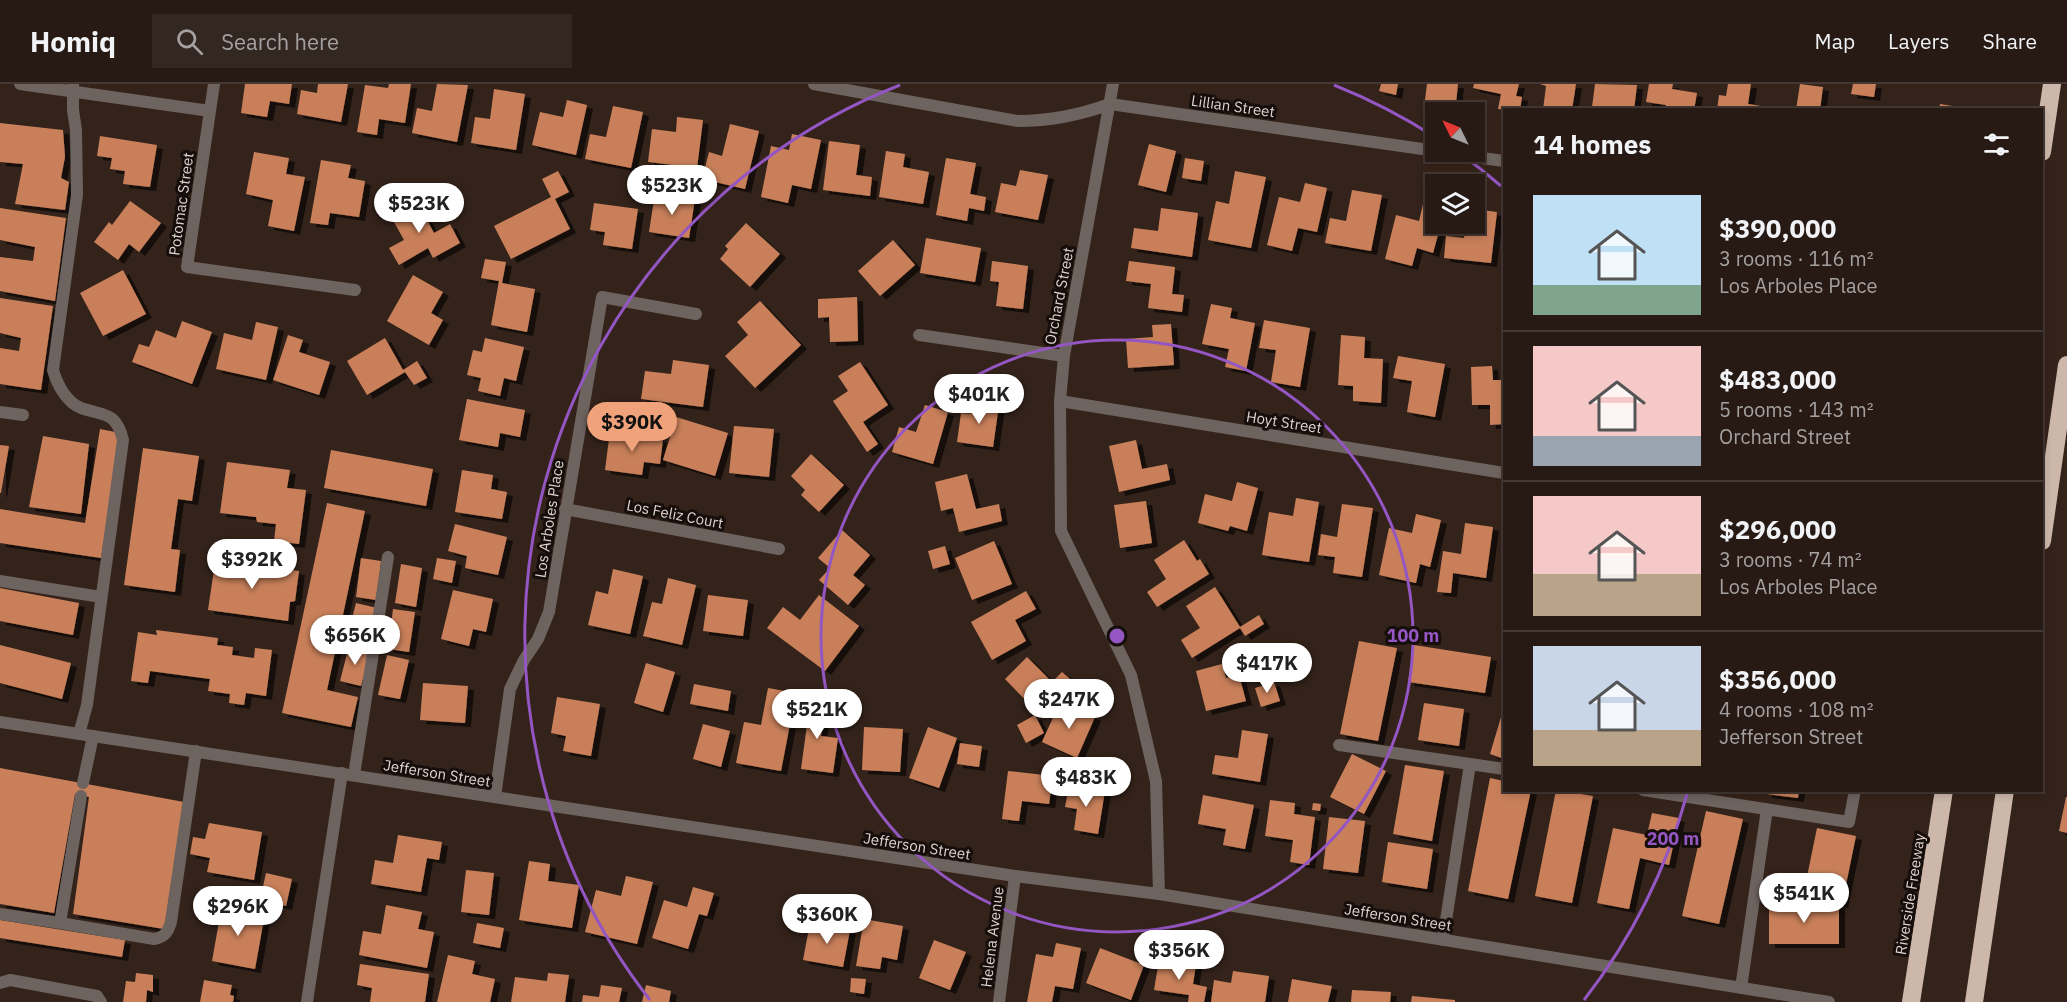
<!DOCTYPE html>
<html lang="en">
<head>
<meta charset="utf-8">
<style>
  body { margin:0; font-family:"IBM Plex Sans",sans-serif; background:#332722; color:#f1f3f6; height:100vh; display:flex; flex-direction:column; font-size:22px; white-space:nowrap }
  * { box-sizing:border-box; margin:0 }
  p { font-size:20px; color:#a4a1a0 }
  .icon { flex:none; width:33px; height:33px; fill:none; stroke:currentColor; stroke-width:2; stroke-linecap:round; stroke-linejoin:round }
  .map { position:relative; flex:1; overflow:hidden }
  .side { position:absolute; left:1503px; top:24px; width:540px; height:684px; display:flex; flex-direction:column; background:#271a14; border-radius:0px; box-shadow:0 3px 9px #0003,0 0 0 2px #433834 }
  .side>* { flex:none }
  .needle { width:39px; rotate:313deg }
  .buttons { position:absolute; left:1425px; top:18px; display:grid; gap:12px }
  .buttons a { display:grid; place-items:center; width:60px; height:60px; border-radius:0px; background:#271a14; box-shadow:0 3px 9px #0003,0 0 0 2px #433834; font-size:30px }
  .price { position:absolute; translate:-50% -51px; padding:0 14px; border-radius:21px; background:#fff; color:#222; font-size:20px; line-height:39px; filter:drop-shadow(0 2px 3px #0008) }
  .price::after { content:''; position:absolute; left:50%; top:36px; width:18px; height:14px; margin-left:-9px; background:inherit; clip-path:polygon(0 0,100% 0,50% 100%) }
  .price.selected { background:#f0a27a; color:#111 }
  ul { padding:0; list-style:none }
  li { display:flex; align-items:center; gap:18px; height:150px; padding:0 30px }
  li+li { border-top:2px solid #433834 }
  li span { display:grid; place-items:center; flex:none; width:168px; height:120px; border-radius:0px; color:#555 }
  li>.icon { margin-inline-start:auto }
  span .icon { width:72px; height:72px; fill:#fffc; stroke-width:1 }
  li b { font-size:26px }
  h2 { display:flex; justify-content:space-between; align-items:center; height:72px; padding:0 30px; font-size:26px }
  header { display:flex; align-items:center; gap:36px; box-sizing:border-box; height:84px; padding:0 30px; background:#271a14; border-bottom:2px solid #433834 }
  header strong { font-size:28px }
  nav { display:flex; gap:33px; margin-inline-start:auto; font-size:21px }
  .search { width:420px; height:54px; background:#332722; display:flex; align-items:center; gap:15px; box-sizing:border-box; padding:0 21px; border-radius:0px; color:#a4a1a0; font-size:22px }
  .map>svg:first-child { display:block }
</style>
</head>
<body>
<header>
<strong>Homiq</strong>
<div class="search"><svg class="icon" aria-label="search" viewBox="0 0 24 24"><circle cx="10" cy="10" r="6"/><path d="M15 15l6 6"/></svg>Search here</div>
<nav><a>Map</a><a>Layers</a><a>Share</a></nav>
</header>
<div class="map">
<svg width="2067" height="918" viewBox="0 0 2067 918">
  <defs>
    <filter id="shadow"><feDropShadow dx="6" dy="4" stdDeviation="0" flood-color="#0009"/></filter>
  </defs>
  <rect width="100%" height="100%" fill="#34231a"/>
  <path fill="#c9805a" filter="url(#shadow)" d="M245,0H292L289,20L270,17L267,33L241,29Z
    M318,0H348L341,38L297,30L301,6L317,9Z
    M389,0H411L405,39L379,35L377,51L357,48L365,1L388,4Z
    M437,0L468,1L457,58L412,49L417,24L432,27Z
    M1381,0H1398L1396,11L1379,7Z
    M1427,0H1458L1456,19L1425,16Z
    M1474,0H1519L1516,12L1522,13L1520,26L1498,25L1501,10L1473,4Z
    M1540,0H1576L1572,26H1543L1546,2Z
    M1595,0L1637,1L1634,26H1608L1592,23Z
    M1649,0H1673L1672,5L1697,9L1694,26H1665L1666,21L1646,18Z
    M1728,0H1751L1748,20L1768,23L1767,26H1717L1719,11L1726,12Z
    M1800,0L1823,3L1820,26H1796Z
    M1853,0H1876L1874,13L1851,10Z
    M494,5L525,10L516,66L471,59L475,33L490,35Z
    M567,16L587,21L576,71L532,61L540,28L563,33Z
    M1940,20L1965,24V26H1939Z
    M613,22L643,28L631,84L585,75L590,50L606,53Z
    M677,33L703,36L697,84L648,78L652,45L676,48Z
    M0,39L63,46L65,73L61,94L69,98L65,126L15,120L23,80L0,78Z
    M730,40L759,47L745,105L702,95L709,68L722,72Z
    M792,50L821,56L811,105L792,101L788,119L761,113L771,62L789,66Z
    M100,52L157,61L150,103L123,100L125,87L110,85L112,74L97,72Z
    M829,57L860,61L856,91L872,93L870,112L823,106Z
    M1149,60L1176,67L1166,108L1138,101Z
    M886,67L905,70L903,83L929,88L923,120L879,113Z
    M254,68L289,74L286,90L305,93L294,147L268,142L273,116L246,110Z
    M946,74L976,79L970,110L986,113L984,127L969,124L967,137L936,131Z
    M1185,74L1204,77L1201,97L1182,94Z
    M321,76L351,81L348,94L365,97L359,133L330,129L328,141L310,139Z
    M1020,86L1048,91L1038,136L995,128L1001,99L1016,102Z
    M558,87L569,108L555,115L570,145L511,175L494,142L551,113L542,95Z
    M1235,87L1266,93L1251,164L1208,156L1216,117L1229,120Z
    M1305,99L1327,104L1317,148L1298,144L1292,167L1267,161L1279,113L1300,118Z
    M1352,106L1382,111L1371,167L1325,159L1330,134L1346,137Z
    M655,109L695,115L689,154L649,148Z
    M415,114L434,149L450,140L460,159L433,174L428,164L399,181L389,164L404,156L389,129Z
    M1424,116L1436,119V140H1441L1433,169L1417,164L1412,182L1385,175L1396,131L1419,137Z
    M130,117L161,139L139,168L129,160L118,176L94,158L109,138L112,141Z
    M594,119L638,125L632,165L603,161L605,148L590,146Z
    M0,124L66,134L55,217L0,207V173L33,177L35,163L0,156Z
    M1161,124L1198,129L1192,173L1131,164L1134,144L1158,147Z
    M1474,125L1497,128L1491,179L1444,174L1446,152L1464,154L1466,140H1474Z
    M746,139L780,170L750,203L720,175L728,165L725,162Z
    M926,154L981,164L975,198L920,189Z
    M893,156L915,181L880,212L858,187Z
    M485,175L506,178L502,199L535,205L527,248L491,241L499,197L481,194Z
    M992,177L1028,182L1023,225L996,222L999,198L990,197Z
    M1129,177L1175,183L1172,210L1184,211L1182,228L1148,224L1151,200L1126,197Z
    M123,186L146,230L103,252L80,209Z
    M413,191L443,208L431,229L443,236L429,261L387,237Z
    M857,213L858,257L830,258L829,233L818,234V215Z
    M0,214L53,222L41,306L0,300V264L19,267L21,254L0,249Z
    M760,217L801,261L755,304L725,272L748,251L737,238Z
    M1211,220L1232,224L1230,234L1255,239L1246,287L1225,283L1229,265L1202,260Z
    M1264,236L1310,244L1300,303L1271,298L1276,266L1259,264Z
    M182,237L212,248L192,300L132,278L139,260L149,263L156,246L176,254Z
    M256,238L278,243L266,296L216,285L224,249L252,256Z
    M1171,240L1174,281L1128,284L1126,255L1153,253L1152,241Z
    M288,251L303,256L299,268L330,278L319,311L273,296Z
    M1341,251L1365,253L1364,274L1383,275L1381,319L1353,317V302L1338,301Z
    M385,254L403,286L417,277L427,294L414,301L405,288L367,311L347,277Z
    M485,254L524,263L516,297L504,294L500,312L478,307L481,294L467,291L473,266L482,268Z
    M1398,272L1445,280L1435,333L1407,328L1412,297L1393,294Z
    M673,276L709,281L703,323L641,315L645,287L671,290Z
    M860,278L888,321L863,338L878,360L867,368L833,317L848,307L838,292Z
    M1492,282L1493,296H1504V340L1490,341V321H1472L1471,283Z
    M467,315L525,326L520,353L500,349L498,363L459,356Z
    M972,317L999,321L993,363L957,358L961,329L970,330Z
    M925,321L948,328L933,380L892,368L899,343L916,348Z
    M676,333L728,349L715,392L663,376Z
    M734,342L774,345L769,393L729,389Z
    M100,345L120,349L101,474L0,459V425L85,439Z
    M610,347L663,355L660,380L644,378L642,391L605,386Z
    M43,352L89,360L81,430L29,423Z
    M1136,356L1142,385L1167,380L1170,396L1119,408L1109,362Z
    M0,361L9,362L1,409H0Z
    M143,364L199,372L192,417L178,415L171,465L180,466L175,508L124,501Z
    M331,366L433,385L426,422L324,404Z
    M811,370L844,401L819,428L801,411L805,406L791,392Z
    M227,378L290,386L287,404L306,406L299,460L274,457L276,440L257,438L256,433L220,429Z
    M462,386L493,391L491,405L507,408L502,435L455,428Z
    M967,390L976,425L999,420L1002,437L959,448L953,424L941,427L935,398Z
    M1237,398L1258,404L1247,447L1230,442L1228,447L1198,439L1205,410L1232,417Z
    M1296,414L1319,418L1309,478L1262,471L1269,428L1293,432Z
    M1146,417L1152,459L1120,464L1114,421Z
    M327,419L365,427L327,606L358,613L351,643L282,629Z
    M1342,420L1373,424L1362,493L1333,489L1335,473L1318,471L1321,450L1337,453Z
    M1416,430L1441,436L1430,483L1420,480L1416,499L1379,491L1389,444L1412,449Z
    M1465,439L1493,443L1486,494L1453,489L1451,509L1437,508L1443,467L1461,470Z
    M455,440L507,453L498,491L465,484L467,472L448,467Z
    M842,446L870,471L853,491L865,501L848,521L819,496L830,484L818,474Z
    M1184,456L1197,477L1200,475L1209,490L1157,523L1147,508L1166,495L1154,476Z
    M994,457L1012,500L972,516L955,474Z
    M945,462L950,480L933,485L928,467Z
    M216,472L240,475L239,485L255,488L256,481L299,487L295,517L290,518L288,537L208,526Z
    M361,474L381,477L376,516L356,513Z
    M437,474L456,477L452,499L433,495Z
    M401,480L422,484L416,523L395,519Z
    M613,485L643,492L630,550L588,541L596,507L608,510Z
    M668,494L696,501L682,561L643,552L652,518L662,520Z
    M1215,503L1240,543L1259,531L1264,540L1245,552L1240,544L1192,574L1181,556L1200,544L1186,522Z
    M0,504L79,519L73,551L0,537Z
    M453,506L493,515L486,548L473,545L469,562L441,555Z
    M1026,507L1036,525L1015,536L1026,557L992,576L971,538Z
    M708,511L748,516L743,552L703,547Z
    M819,511L859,542L825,587L767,544L783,523L800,536Z
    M356,519L377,524L368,560L347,554Z
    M393,525L415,528L409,568L388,565Z
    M156,546L218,554L217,561L233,563L232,571L254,574L255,564L272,566L266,612L246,609L244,621L229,619L230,610L208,607L210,595L150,587L148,599L131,597L138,548L157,551Z
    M1359,557L1397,564L1378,657L1340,650Z
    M0,561L71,579L62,615L0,599Z
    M1414,561L1491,573L1485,609L1408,598Z
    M349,562L370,567L361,602L340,597Z
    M387,571L409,576L400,615L378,611Z
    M1027,573L1052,598L1062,588L1070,595L1037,628L1005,595Z
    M646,579L675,588L663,628L634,619Z
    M1222,580L1226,594L1239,591L1246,617L1206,627L1196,587Z
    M1274,598L1280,617L1261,623L1255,604Z
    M423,599L468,602L465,639L420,636Z
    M694,600L731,607L728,627L690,620Z
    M768,604L796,609L781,687L736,679L744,638L761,641Z
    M557,613L600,620L591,672L563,667L566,652L551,649Z
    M802,616L825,619L821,652L838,654L833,689L801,685L807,641L799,640Z
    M1060,618L1095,633L1077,674L1042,658Z
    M1424,619L1464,625L1459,662L1418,656Z
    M1504,623V675L1490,670Z
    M1035,631L1044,649L1026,659L1017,641Z
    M703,640L730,647L721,683L693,675Z
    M864,643L903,645L900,688L862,686Z
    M928,643L957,654L939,704L909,694Z
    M1242,646L1268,650L1260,698L1212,690L1215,671L1238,674Z
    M960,659L982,662L979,683L957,680Z
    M1352,670L1386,687L1364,730L1330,713Z
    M1070,678L1090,682L1086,702L1066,698Z
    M1405,681L1444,687L1432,757L1393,750Z
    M0,684L184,718L164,845L73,830L89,713L75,710L54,829L0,820Z
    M1008,687L1053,692L1049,720L1022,717L1019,737L1002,735Z
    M1490,694L1504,697V706H1531L1508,815L1468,807Z
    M1069,702L1105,707L1098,750L1074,746L1077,725L1065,723Z
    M1556,706L1593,712L1572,819L1535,812Z
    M1767,706H1799L1798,714L1766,710Z
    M1203,711L1254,721L1245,765L1223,761L1226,745L1198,740Z
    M2066,713H2067V749L2059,747Z
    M1270,716L1295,719L1294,730L1315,733L1309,781L1290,778L1293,756L1265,752Z
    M1313,719L1321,720L1320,727L1312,726Z
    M1706,727L1743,735L1719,840L1682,832Z
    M1652,729L1679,734L1669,781L1640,774L1629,825L1597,819L1613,744L1647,751Z
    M1329,733L1365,737L1358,789L1323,785Z
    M209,739L262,748L254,796L207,788L210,774L190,770L193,753L205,755Z
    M1817,744L1856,752L1842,820L1803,812Z
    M398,751L442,758L439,776L427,774L421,808L371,800L375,776L393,779Z
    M1388,758L1433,765L1427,805L1382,798Z
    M529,777L550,780L548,797L579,801L572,844L519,836Z
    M466,786L494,789L489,831L461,828Z
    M266,789L292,795L286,822L260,816Z
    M626,792L653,798L637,860L585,848L596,806L621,812Z
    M693,803L714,809L707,832L699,830L688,865L652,854L664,816L687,823Z
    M1839,820V860H1769V821Z
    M222,821L265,829L255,885L212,877Z
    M386,821L422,828L418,845L434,848L427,884L359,871L363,847L381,850Z
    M864,835L903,842L897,876L882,873L880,885L856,882Z
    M0,836L125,856L122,873L0,854Z
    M477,839L504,844L500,864L473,859Z
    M810,839L850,846L843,883L803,876Z
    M934,856L966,868L950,906L919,894Z
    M1056,859L1081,864L1073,905L1055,902L1052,918H1027L1036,870L1053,873Z
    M1100,864L1144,881L1131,916L1086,899Z
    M448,871L475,877L472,890L495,895L490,918H437Z
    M1159,876L1196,881L1193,900L1207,903L1204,918H1188L1189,911L1154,906Z
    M360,880L429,890L425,918H370L372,904L357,901Z
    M1233,887L1269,892L1265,918H1211L1214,896L1231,899Z
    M136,889L153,891V908L147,906L146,918H123L126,897L135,898Z
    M548,889L569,891L565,918H511L515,893L547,897Z
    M851,894L866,895L864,910L850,908Z
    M1292,895L1332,902L1328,918H1288Z
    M204,896L232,901L230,911L234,912L233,918H200Z
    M601,901L622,904L619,918H582L583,911L599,913Z
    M646,901L671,907L669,918H642Z
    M1352,906L1391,908L1390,918H1351Z
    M1412,912L1455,916V918H1411Z"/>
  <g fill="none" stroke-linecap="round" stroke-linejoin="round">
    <path stroke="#6d635f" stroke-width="12" d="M73,0V26L76,46L77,111L53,286C57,300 66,318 81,324C104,332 116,327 123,356L87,621L79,650
      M0,328L23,331
      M0,497L101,513
      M1339,661L1470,680
      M354,691L388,473
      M83,699L93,652
      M1643,706L1849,738L1855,706
      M81,712L60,839L154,855C165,853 168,848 171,838L196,667
      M0,830L60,839
      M1443,856L1470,680L1504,685
      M0,899L10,896L97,912L101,918
      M1741,904L1767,725"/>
    <path stroke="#6d635f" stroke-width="12" d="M20,0L210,27
      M214,0L187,183L355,206
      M814,0L1018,37C1050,37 1080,31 1110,20L1436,67
      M1113,0L1064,272L1060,317L1061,447L1131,591L1156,697L1159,810
      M1438,68L1504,77
      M919,251L1064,272
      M1060,317L1504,389
      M565,425L779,465
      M495,713L510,605L524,576L538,555L549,528L602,213L696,230
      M307,918L342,689
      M999,918L1015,792"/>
    <path stroke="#6d635f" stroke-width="12" d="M0,638L1015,792L1159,810L1829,918"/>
    <path stroke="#cdb7ab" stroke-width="18" d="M2042,68L2052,0
      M2042,457L2067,281
      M1911,918L1944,706
      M1974,918L2005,706"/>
  </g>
  <g fill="none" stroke="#9456c2" stroke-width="3">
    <circle cx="1117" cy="552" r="296"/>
    <path d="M1687 710A592 592 0 0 1 1584 916M650 916A592 592 0 0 1 900 1M1334 1A592 592 0 0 1 1435 53M1461 70A592 592 0 0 1 1501 102"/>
  </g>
  <g text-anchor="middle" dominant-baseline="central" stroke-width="6" stroke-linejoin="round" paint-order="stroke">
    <g font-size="15" fill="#dfd3cd" stroke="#160e0b">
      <text transform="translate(1233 22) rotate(8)">Lillian Street</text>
      <text transform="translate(181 120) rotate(-82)">Potomac Street</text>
      <text transform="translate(1059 212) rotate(-79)">Orchard Street</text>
      <text transform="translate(1284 338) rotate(9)">Hoyt Street</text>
      <text transform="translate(675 430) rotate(11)">Los Feliz Court</text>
      <text transform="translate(549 435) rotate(-81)">Los Arboles Place</text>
      <text transform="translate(437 689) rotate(9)">Jefferson Street</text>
      <text transform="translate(917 762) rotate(9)">Jefferson Street</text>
      <text transform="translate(1910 810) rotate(-81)">Riverside Freeway</text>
      <text transform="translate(1398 833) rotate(9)">Jefferson Street</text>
      <text transform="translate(992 853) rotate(-83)">Helena Avenue</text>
    </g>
  </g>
  <circle cx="1117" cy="552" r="9" fill="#9456c2" stroke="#160e0b" stroke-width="3"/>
  <g font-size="18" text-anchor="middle" font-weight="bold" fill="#9456c2" stroke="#160e0b" stroke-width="6" stroke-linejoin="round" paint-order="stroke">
    <text x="1413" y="558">100 m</text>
    <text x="1673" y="761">200 m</text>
  </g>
</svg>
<div class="buttons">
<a><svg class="needle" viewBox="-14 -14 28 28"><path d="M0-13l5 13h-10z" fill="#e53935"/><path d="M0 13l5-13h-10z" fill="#a4a1a0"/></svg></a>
<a><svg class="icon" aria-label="layers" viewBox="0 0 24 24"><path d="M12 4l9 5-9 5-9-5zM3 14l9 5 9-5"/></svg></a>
</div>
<b class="price" style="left:672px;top:132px">$523K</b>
<b class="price" style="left:419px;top:150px">$523K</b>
<b class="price" style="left:979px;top:341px">$401K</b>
<b class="price selected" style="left:632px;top:369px">$390K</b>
<b class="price" style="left:252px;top:506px">$392K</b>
<b class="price" style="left:355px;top:582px">$656K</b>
<b class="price" style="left:1267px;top:610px">$417K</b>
<b class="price" style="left:1069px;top:646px">$247K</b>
<b class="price" style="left:817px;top:656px">$521K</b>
<b class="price" style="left:1086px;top:724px">$483K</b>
<b class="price" style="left:1804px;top:840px">$541K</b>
<b class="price" style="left:238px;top:853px">$296K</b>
<b class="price" style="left:827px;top:861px">$360K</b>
<b class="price" style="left:1179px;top:897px">$356K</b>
<section class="side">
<h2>14 homes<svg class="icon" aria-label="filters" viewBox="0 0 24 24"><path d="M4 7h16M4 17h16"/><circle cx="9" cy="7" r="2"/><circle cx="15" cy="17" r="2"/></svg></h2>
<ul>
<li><span style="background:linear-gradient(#bfe0f5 75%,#7fa58c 0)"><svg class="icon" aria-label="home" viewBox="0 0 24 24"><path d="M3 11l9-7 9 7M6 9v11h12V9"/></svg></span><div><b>$390,000</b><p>3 rooms · 116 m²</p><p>Los Arboles Place</p></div></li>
<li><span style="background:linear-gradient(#f6c9c9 75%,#9aa5b1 0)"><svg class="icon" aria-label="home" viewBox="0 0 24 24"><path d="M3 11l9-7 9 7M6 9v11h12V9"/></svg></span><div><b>$483,000</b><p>5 rooms · 143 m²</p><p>Orchard Street</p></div></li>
<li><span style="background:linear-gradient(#f6c9c9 65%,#b9a48a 0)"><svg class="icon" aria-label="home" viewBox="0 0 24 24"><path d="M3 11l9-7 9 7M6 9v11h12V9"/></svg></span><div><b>$296,000</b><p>3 rooms · 74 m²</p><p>Los Arboles Place</p></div></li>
<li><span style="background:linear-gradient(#c9d6e8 70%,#b9a48a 0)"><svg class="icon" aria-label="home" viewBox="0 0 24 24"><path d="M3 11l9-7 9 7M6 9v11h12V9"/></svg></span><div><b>$356,000</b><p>4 rooms · 108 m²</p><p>Jefferson Street</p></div></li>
</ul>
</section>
</div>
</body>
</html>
